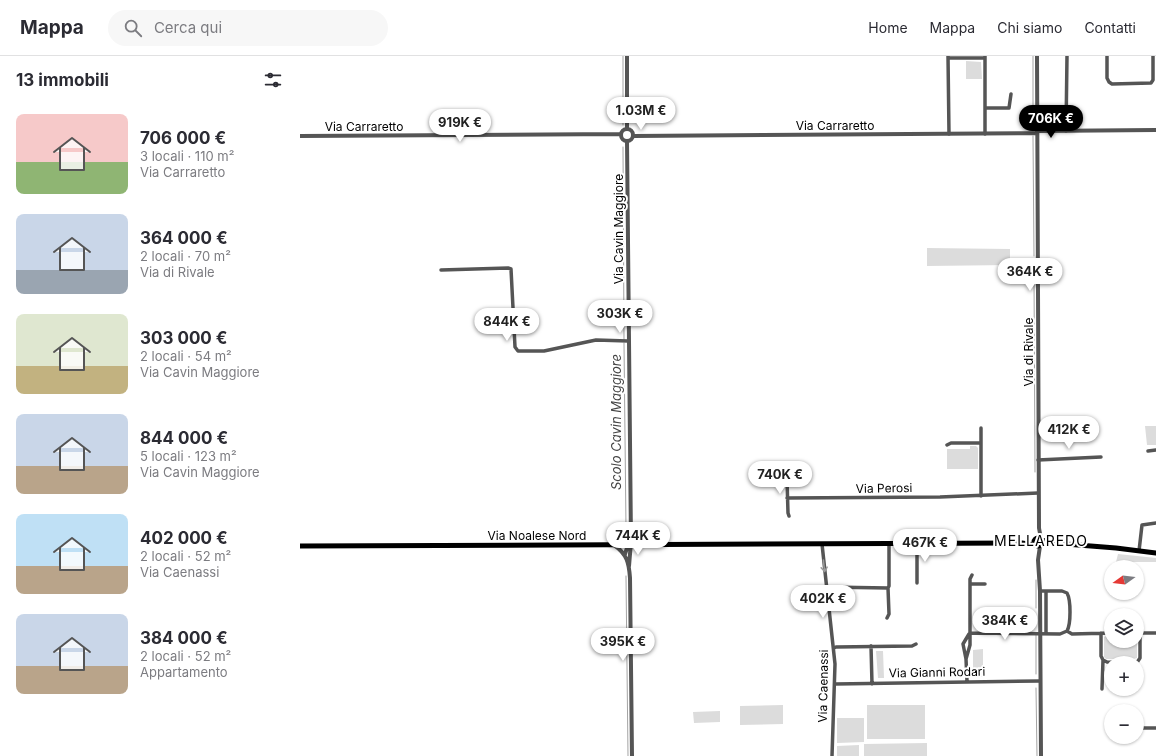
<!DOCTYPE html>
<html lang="it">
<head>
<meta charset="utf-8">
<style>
  body { margin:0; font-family:Inter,sans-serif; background:#f7f7f7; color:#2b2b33; height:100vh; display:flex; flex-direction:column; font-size:15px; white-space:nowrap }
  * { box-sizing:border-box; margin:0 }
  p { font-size:13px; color:#7c7c81 }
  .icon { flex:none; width:22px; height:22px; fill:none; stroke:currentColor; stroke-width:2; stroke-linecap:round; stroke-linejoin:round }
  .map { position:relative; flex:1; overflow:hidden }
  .drawer { display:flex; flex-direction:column; background:#fff; width:300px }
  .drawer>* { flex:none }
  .needle { width:26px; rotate:255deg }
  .fabs { position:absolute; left:804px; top:504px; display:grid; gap:8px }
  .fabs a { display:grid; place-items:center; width:40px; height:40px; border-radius:50%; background:#fff; box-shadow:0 1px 3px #0004; font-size:20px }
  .price { position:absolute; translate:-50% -34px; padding:0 9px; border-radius:14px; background:#fff; color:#222; font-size:13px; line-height:26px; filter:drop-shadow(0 1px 2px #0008) }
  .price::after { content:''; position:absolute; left:50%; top:24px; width:12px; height:9px; margin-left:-6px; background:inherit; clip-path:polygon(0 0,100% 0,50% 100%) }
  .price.on { background:#000; color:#fff }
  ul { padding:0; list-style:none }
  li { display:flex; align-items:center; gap:12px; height:100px; padding:0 16px }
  li span { display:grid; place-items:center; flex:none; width:112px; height:80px; border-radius:8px; color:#555 }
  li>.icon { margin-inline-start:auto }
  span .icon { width:48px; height:48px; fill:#fffc; stroke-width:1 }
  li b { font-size:17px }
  h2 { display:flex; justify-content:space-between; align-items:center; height:48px; padding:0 16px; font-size:17px }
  header { display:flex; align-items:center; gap:24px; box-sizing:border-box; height:56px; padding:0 20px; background:#fff; border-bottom:1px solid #e1e1e2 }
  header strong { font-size:19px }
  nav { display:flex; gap:22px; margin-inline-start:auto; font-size:14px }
  .search { width:280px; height:36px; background:#f7f7f7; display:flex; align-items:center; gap:10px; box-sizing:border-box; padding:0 14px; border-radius:22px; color:#7c7c81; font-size:15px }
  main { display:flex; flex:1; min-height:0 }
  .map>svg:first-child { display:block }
</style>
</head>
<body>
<header>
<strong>Mappa</strong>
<div class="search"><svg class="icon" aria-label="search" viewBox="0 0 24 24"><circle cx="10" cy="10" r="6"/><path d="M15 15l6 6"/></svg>Cerca qui</div>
<nav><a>Home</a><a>Mappa</a><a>Chi siamo</a><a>Contatti</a></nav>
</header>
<main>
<section class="drawer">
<h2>13 immobili<svg class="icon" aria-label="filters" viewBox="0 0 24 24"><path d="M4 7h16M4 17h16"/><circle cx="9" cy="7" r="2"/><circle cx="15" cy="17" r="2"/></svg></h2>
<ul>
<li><span style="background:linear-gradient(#f6c9c9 60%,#8fb573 0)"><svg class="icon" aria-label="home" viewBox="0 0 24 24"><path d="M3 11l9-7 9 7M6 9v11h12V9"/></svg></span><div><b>706 000 €</b><p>3 locali · 110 m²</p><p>Via Carraretto</p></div></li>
<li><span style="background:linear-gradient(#c9d6e8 70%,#9aa5b1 0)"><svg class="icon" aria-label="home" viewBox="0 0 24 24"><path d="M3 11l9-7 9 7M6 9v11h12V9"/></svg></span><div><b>364 000 €</b><p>2 locali · 70 m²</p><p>Via di Rivale</p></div></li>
<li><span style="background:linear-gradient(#dfe7d0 65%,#c2b280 0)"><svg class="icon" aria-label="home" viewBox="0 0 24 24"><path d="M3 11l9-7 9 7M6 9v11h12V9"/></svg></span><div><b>303 000 €</b><p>2 locali · 54 m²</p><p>Via Cavin Maggiore</p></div></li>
<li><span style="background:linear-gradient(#c9d6e8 65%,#b9a48a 0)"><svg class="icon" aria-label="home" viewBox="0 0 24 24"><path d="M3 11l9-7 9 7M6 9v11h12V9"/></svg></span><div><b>844 000 €</b><p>5 locali · 123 m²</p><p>Via Cavin Maggiore</p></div></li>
<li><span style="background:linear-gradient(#bfe0f5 65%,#b9a48a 0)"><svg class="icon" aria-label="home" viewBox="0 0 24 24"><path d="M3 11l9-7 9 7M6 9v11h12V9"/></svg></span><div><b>402 000 €</b><p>2 locali · 52 m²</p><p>Via Caenassi</p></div></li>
<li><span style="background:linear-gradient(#c9d6e8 65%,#b9a48a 0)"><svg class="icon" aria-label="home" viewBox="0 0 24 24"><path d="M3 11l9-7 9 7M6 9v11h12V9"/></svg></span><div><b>384 000 €</b><p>2 locali · 52 m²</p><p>Appartamento</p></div></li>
</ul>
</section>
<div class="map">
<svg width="856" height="700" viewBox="0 0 856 700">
  <rect width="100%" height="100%" fill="#fff"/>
  <path fill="#dcdcdc" d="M666,5L681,6L682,23H666Z
    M627,192L710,193V209L627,210Z
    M845,370H856V389H847Z
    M670,390H676L678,392V413H647V393H670Z
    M818,498L856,502V506H819L818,509L816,506Z
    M806,580H811V585H837V582V602L833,603H806L804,601V581Z
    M683,593V621H673V594Z
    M576,595H583L584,622H578Z
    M483,649V668L440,669V650Z
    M567,649H625V683H567Z
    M420,655V666L394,667L393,656Z
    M537,662H564V686L537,687Z
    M627,687V700H564V688Z
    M559,689V700H537V690Z"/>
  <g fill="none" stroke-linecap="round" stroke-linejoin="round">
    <path stroke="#a3a3a3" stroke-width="1" d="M323,0V69
      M733,0V75
      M733,80L734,200
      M323,91L324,284
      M734,213V204
      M734,218L735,416
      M324,287L326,472
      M326,520L328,700
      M736,524V552
      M736,579V618
      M736,632L737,700"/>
    <path stroke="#555" stroke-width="3.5" d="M648,0L649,78
      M685,0V78
      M807,0V22L809,26L812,28L851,27L853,24V0
      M648,2H685
      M685,52H709L711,38
      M766,75L767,0
      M141,214L208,212L211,213L215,291L218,295H244L296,284L328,285
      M681,372V440
      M647,389L651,387H681
      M848,395L856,394
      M738,404L801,401
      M489,420L487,423L488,457L489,460
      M487,442L640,441L738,437
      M522,488L535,608L532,700
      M839,495L842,469L856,467
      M617,527V487
      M670,528H685
      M527,531L588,532
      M740,535H762L767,537C771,544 771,568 767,575
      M746,535V578
      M587,562L589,558L588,532L589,530V487
      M670,577L760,578L767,575L772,578L811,577
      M801,577V600L803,604L802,633
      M837,577H856
      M571,590L572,628
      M534,592L536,591L612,590L616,588
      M666,603L670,589V523L672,519
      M803,604L807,606L833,607L838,605L840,602V577
      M667,625L666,603L663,588L669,578
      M535,628L740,625
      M837,672H856"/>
    <path stroke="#555" stroke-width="4" d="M327,0V73
      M737,0L739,472L741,483
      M321 79a6 6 0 1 1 12 0a6 6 0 1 1-12 0Z
      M737,75L856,74
      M0,80L321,78
      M333,80L737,77
      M327,85L331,486L329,510
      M329,473L326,480L314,489C327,498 329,507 330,522L332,700
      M740,490L738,504L740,535L741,700
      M325,498L328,489L326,480"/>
    <path stroke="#000" stroke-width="5" d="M734 486a4 4 0 1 1 8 0a4 4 0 1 1-8 0Z
      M741,484L753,487L816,492L856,497
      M0,490L722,487L734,489"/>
  </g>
  <defs><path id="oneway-shaft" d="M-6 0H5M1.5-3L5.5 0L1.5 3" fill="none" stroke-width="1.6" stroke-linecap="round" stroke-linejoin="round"/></defs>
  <use stroke="#999" href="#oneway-shaft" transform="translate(524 510) rotate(84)"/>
  <g text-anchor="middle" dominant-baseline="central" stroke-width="4" stroke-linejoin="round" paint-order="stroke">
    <g font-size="12" fill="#000" stroke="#fff">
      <text x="535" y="69">Via Carraretto</text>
      <text x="64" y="70">Via Carraretto</text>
      <text transform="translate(318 173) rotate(-90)">Via Cavin Maggiore</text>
      <text transform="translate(728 296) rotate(-90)">Via di Rivale</text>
      <text transform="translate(584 432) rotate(-1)">Via Perosi</text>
      <text x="237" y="479">Via Noalese Nord</text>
      <text transform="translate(637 616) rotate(-1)">Via Gianni Rodari</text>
      <text transform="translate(523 630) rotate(-89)">Via Caenassi</text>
    </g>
    <g font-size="13" font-style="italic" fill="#444" stroke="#fff">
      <text transform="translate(316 366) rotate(-90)">Scolo Cavin Maggiore</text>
    </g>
    <g font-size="14" letter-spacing="1" fill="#000" stroke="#fff">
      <text x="741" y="484">MELLAREDO</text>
    </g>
  </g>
</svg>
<div class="fabs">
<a><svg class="needle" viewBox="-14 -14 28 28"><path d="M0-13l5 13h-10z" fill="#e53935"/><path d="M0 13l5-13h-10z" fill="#7c7c81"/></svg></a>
<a><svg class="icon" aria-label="layers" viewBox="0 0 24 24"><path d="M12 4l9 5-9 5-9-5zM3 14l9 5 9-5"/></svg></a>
<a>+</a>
<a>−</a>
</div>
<b class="price" style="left:341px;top:75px">1.03M €</b>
<b class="price on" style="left:751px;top:83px">706K €</b>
<b class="price" style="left:160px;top:87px">919K €</b>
<b class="price" style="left:730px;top:236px">364K €</b>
<b class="price" style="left:320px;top:278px">303K €</b>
<b class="price" style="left:207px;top:286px">844K €</b>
<b class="price" style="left:769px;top:394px">412K €</b>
<b class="price" style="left:480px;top:439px">740K €</b>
<b class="price" style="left:338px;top:500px">744K €</b>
<b class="price" style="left:625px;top:507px">467K €</b>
<b class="price" style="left:523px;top:563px">402K €</b>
<b class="price" style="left:705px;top:585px">384K €</b>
<b class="price" style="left:323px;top:606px">395K €</b>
</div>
</main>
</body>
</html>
